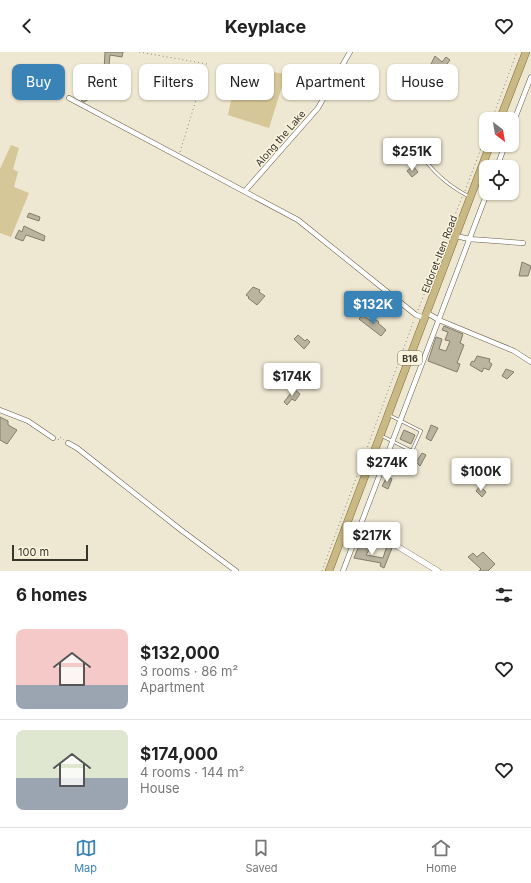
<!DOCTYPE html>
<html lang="en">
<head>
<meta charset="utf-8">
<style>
  body { margin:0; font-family:Inter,sans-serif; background:#f6f6f6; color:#222; height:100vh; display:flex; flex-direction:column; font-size:15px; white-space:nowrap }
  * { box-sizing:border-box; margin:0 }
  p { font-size:13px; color:#767676 }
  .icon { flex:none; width:22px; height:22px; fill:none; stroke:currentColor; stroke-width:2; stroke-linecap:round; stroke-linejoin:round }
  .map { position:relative; height:519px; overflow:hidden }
  .sheet { display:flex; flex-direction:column; background:#fff; flex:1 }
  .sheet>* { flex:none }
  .top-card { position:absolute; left:12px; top:12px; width:507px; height:36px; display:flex; gap:8px }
  .needle { width:26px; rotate:149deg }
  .buttons { position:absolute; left:479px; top:60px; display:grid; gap:8px }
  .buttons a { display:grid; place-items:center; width:40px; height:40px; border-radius:8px; background:#fff; box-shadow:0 1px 3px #0004; font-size:20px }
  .scale { position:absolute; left:12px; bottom:10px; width:76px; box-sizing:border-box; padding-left:4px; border:2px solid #37352c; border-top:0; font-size:11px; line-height:14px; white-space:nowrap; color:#37352c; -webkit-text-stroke:3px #fbf4de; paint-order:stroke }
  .price { position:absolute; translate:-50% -34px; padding:0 9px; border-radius:4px; background:#fff; color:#222; font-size:13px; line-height:26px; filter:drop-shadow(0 1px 2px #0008) }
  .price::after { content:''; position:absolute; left:50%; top:24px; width:12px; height:9px; margin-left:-6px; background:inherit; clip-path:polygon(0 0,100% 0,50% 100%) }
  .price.current { background:#3a83b7; color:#fff }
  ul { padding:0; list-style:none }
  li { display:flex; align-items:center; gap:12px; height:100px; padding:0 16px }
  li+li { border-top:1px solid #e0e0e0 }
  li span { display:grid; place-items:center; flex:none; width:112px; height:80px; border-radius:8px; color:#555 }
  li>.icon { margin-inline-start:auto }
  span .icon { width:48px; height:48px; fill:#fffc; stroke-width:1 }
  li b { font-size:17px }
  h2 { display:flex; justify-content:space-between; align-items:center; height:48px; padding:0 16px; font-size:17px }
  .pill { padding:0 14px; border-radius:8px; background:#fff; box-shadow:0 1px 3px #0004; font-size:14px; line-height:36px }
  .pill.current { background:#3a83b7; color:#fff }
  header { display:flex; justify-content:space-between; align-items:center; height:52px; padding:0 16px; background:#fff; font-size:18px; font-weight:700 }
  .dock { display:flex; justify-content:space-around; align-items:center; height:56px; border-top:1px solid #e0e0e0; background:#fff; font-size:11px; color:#767676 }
  .dock a { display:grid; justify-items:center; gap:2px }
  .dock .current { color:#3a83b7 }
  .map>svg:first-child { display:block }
</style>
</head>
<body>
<header><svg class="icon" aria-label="back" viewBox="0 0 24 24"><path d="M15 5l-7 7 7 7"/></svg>Keyplace<svg class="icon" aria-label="heart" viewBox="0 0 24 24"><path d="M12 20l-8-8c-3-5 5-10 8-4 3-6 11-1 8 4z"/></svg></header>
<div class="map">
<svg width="531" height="519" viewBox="0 0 531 519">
  <rect width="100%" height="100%" fill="#eee7d1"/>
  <path fill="#d6c799" d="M238,15L286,22L269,76L228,63Z
    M11,93L19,96L13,117L18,120L14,135L29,141L11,185L0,181V117Z"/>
  <path fill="#bab39e" stroke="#837d69" d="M105,0H123L122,5L110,3L109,14L114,15L112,22L104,19Z
    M435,4L442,10L446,5L450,8L441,20L430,14Z
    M88,38L89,47L84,50L81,48L80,43H83V39Z
    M413,114L418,120L412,125L407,119Z
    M29,161L40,165L39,169L27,165Z
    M24,174L45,184L44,189L26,183L23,189L15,186L19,178L22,180Z
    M522,210L531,214L528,224H519Z
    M253,235L260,238L259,240L265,244L257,253L248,246L249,245L246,243Z
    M362,263L371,269L373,266L379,270L378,271L386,278L381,284L359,267Z
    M444,274L463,282L460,291L464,293L457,311L460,312L457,320L428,309L436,285L442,287L439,297L446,299L450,289L445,288L448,280L442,278Z
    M298,283L305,289L307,287L310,290L304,297L294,287Z
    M477,304L490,307L489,310L492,312L489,318L484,316L482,320L470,313L472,309L474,310Z
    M506,317L514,320L507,327L502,324Z
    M294,337L300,342L295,349L292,347L287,353L284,350Z
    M0,365L8,369V373L17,378L7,392L0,388Z
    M431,373L438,376L431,389L426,386Z
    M404,378L415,383L411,392L400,387Z
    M422,401L426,403L420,414L416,410Z
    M387,425L392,427L388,437L382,434Z
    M480,434L486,440L482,445L476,439Z
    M360,491L369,498L366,503L383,506L387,494L392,496L384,516L380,514L381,511L354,506Z
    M483,500L495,512L488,519H479L481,517L468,505L473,501L477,505Z"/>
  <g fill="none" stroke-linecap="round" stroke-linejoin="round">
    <g stroke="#635d4a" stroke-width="3.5">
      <path id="service" d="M424,91L422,104C434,121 452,136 470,145
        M382,384L412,399L421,379L389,363"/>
    </g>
    <g stroke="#635d4a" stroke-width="5.5">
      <path id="minor" d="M69,46L298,168L416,263L425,266
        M512,74L531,25
        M497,115L505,93
        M245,139L318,56L350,0
        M456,184L469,187L523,191
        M427,261L439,268L514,299L531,310
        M0,358L28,369L53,386
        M68,391L77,396L181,478L236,519
        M343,519L487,141"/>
    </g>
    <g stroke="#635d4a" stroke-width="6">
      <path id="tertiary" d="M346,472L358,478L392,491L438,519"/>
    </g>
    <g stroke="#7e6d31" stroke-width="8">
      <path id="primary" d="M500,67L526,0
        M329,519L490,93"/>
    </g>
    <path stroke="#8d8879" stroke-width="1" stroke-dasharray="1 3" stroke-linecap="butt" d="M139,0L207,12L180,100
      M492,67L517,0
      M465,139L486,83
      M418,258L462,145
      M58,388L60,385L64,388
      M322,519L414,268"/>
    <use href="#service" stroke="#fff" stroke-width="2.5"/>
    <use href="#minor" stroke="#fff" stroke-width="4.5"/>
    <use href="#tertiary" stroke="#fff" stroke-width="5.5"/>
    <use href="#primary" stroke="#c9b985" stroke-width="7"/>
  </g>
  <g text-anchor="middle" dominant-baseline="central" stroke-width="3" stroke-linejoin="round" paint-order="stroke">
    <rect fill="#fbf4de" stroke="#726e61" stroke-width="1" x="398" y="299" width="24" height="14" rx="3"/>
    <g font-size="9" font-weight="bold" fill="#37352c">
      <text x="410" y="306">B16</text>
    </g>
    <g font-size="10" fill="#37352c" stroke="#fbf4de">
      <text transform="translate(280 86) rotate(-49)">Along the Lake</text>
      <text transform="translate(439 202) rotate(-69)">Eldoret-Iten Road</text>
    </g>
  </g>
</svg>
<div class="buttons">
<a><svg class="needle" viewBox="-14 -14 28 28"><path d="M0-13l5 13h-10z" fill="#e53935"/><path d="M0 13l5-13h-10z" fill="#767676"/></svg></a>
<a><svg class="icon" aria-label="locate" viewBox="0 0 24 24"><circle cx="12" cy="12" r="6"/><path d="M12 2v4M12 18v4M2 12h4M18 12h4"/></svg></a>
</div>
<div class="scale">100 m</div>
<b class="price" style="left:412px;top:120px">$251K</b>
<b class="price current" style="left:373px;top:273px">$132K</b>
<b class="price" style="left:292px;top:345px">$174K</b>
<b class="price" style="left:387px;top:431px">$274K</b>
<b class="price" style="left:481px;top:440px">$100K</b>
<b class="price" style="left:372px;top:504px">$217K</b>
<div class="top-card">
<a class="pill current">Buy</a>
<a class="pill">Rent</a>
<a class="pill">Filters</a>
<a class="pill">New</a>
<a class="pill">Apartment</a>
<a class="pill">House</a>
</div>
</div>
<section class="sheet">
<h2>6 homes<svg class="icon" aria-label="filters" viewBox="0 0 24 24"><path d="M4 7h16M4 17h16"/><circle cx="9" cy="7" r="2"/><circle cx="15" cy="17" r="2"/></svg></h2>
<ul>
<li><span style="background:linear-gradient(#f6c9c9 70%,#9aa5b1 0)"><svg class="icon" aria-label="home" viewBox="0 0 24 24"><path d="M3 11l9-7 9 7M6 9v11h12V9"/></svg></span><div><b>$132,000</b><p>3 rooms · 86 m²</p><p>Apartment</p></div><svg class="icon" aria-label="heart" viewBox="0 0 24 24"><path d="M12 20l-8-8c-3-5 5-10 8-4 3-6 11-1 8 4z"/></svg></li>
<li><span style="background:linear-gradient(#dfe7d0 60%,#9aa5b1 0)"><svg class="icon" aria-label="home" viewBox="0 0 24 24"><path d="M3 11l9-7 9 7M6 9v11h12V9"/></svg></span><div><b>$174,000</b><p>4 rooms · 144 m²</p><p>House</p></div><svg class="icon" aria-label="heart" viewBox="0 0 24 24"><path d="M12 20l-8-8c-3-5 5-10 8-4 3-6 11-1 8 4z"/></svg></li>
</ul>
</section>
<nav class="dock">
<a class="current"><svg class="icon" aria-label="map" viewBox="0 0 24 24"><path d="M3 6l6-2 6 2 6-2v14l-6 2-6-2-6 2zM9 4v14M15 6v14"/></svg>Map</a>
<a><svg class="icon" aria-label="saved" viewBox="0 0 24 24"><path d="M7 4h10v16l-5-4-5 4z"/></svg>Saved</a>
<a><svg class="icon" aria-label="home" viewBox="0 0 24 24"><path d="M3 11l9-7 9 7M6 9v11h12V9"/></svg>Home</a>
</nav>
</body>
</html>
